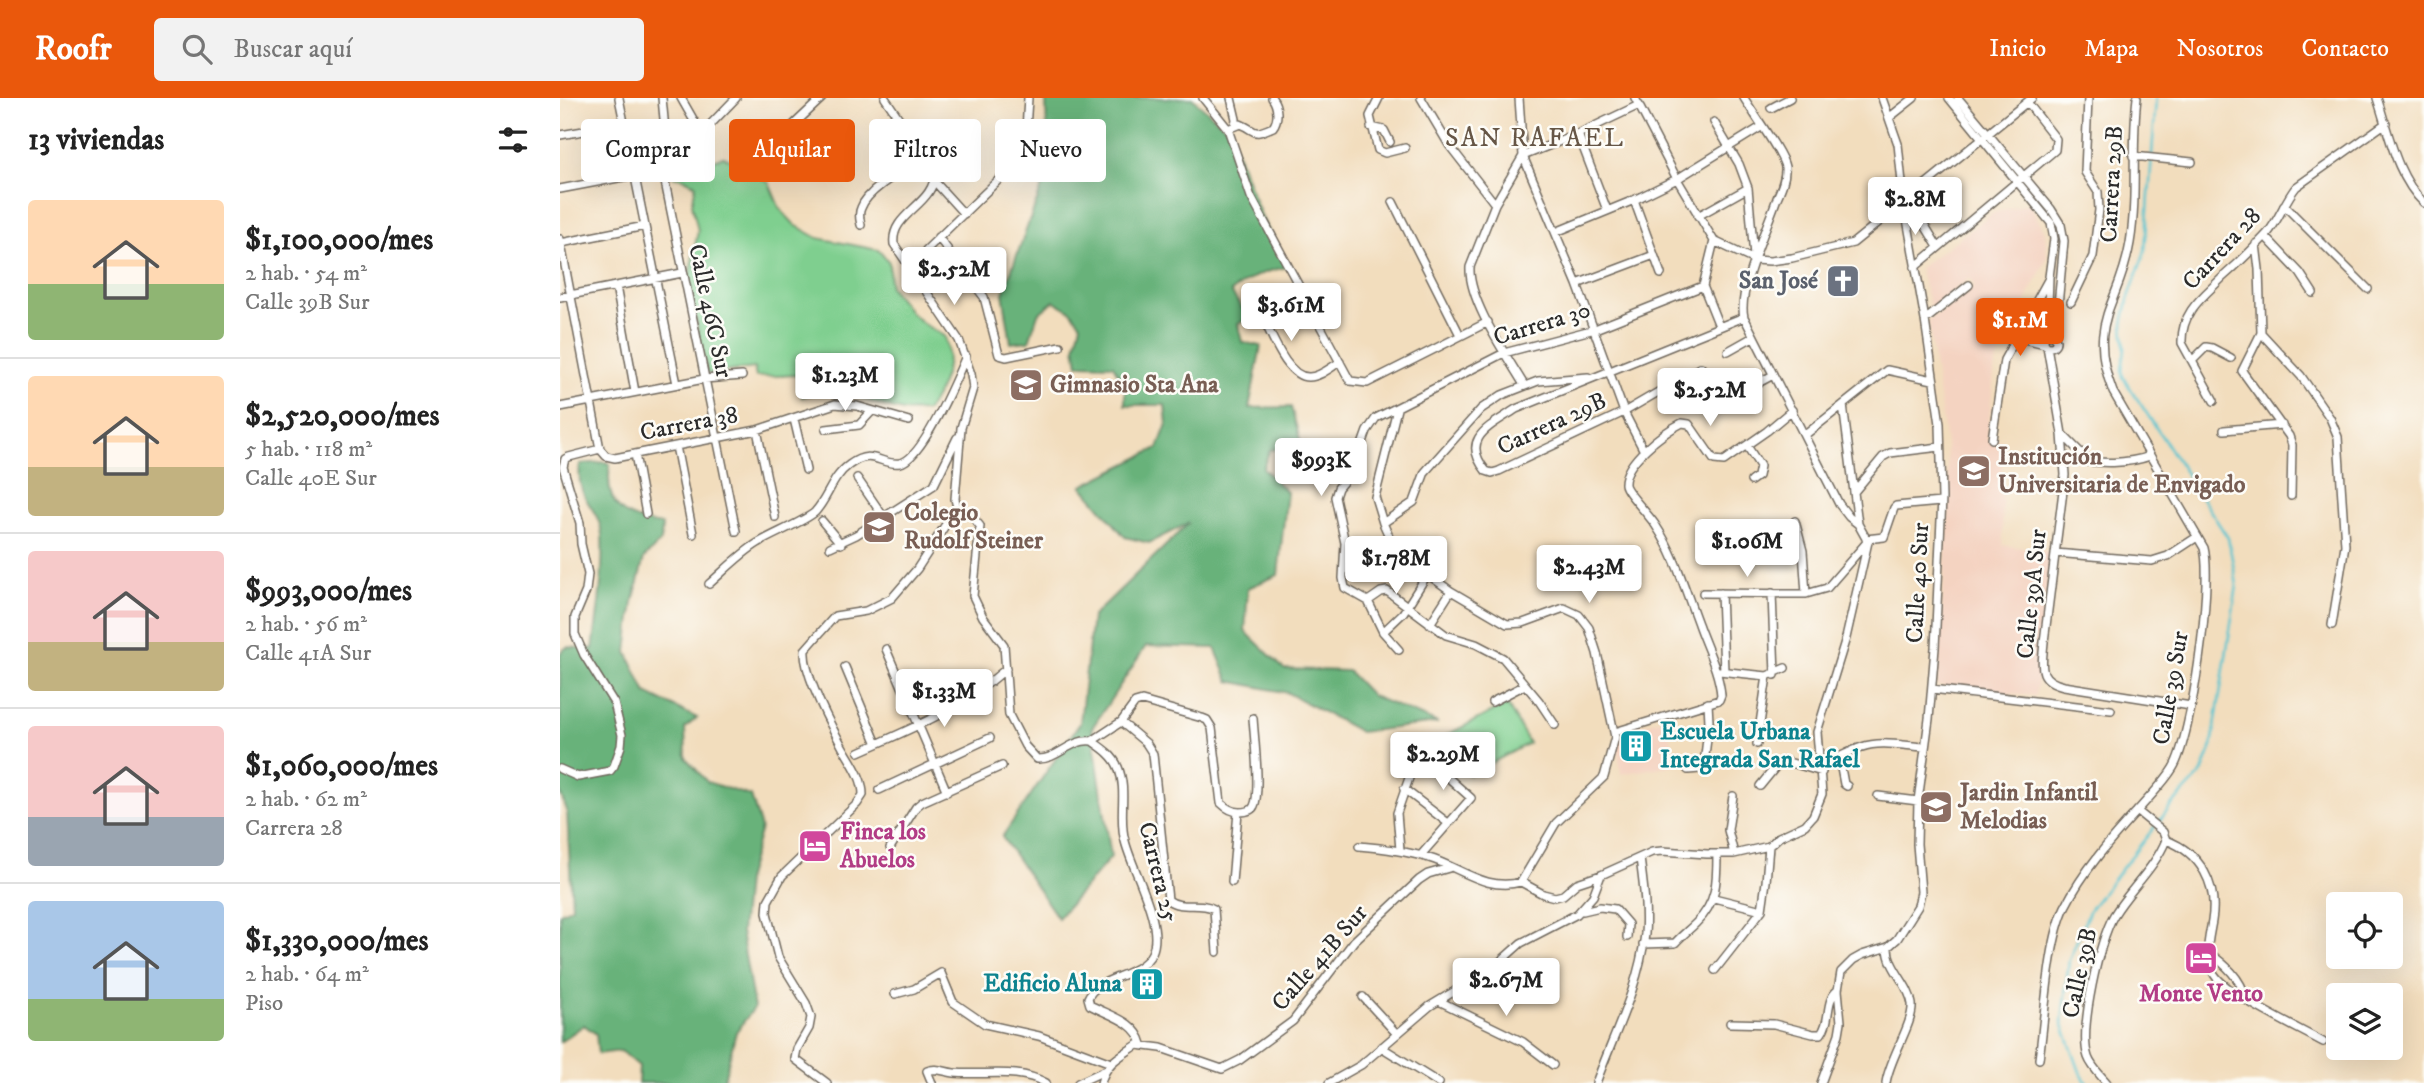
<!DOCTYPE html>
<html lang="es">
<head>
<meta charset="utf-8">
<style>
  body { margin:0; font-family:"IM FELL DW Pica",serif; background:#f2f2f2; color:#222; height:100vh; display:flex; flex-direction:column; font-size:26px; white-space:nowrap }
  * { box-sizing:border-box; margin:0 }
  p { font-size:23px; color:#767676 }
  .icon { flex:none; width:38px; height:38px; fill:none; stroke:currentColor; stroke-width:2; stroke-linecap:round; stroke-linejoin:round }
  .map { position:relative; flex:1; overflow:hidden }
  .details { display:flex; flex-direction:column; background:#fff; width:560px }
  .details>* { flex:none }
  .guide { position:absolute; left:21px; top:21px; width:665px; height:63px; display:flex; gap:14px }
  .buttons { position:absolute; left:1766px; top:794px; display:grid; gap:14px }
  .buttons a { display:grid; place-items:center; width:77px; height:77px; border-radius:7px; background:#fff; box-shadow:0 7px 28px #0002; font-size:35px }
  .price { position:absolute; translate:-50% -60px; padding:0 16px; border-radius:7px; background:#fff; color:#222; font-size:23px; line-height:46px; filter:drop-shadow(0 2px 4px #0008) }
  .price::after { content:''; position:absolute; left:50%; top:42px; width:21px; height:16px; margin-left:-10px; background:inherit; clip-path:polygon(0 0,100% 0,50% 100%) }
  .price.current { background:#ea580c; color:#fff }
  ul { padding:0; list-style:none }
  li { display:flex; align-items:center; gap:21px; height:175px; padding:0 28px }
  li+li { border-top:2px solid #e0e0e0 }
  li span { display:grid; place-items:center; flex:none; width:196px; height:140px; border-radius:7px; color:#555 }
  li>.icon { margin-inline-start:auto }
  span .icon { width:84px; height:84px; fill:#fffc; stroke-width:1 }
  li b { font-size:30px }
  h2 { display:flex; justify-content:space-between; align-items:center; height:84px; padding:0 28px; font-size:30px }
  .tag { padding:0 24px; border-radius:7px; background:#fff; box-shadow:0 7px 28px #0002; font-size:24px; line-height:63px }
  .tag.current { background:#ea580c; color:#fff }
  header { display:flex; align-items:center; gap:42px; box-sizing:border-box; height:98px; padding:0 35px; background:#ea580c; color:#fff }
  header strong { font-size:33px }
  nav { display:flex; gap:38px; margin-inline-start:auto; font-size:24px }
  .search { width:490px; height:63px; background:#f2f2f2; display:flex; align-items:center; gap:18px; box-sizing:border-box; padding:0 24px; border-radius:7px; color:#767676; font-size:26px }
  main { display:flex; flex:1; min-height:0 }
  .map>svg:first-child { display:block }
</style>
</head>
<body>
<header>
<strong>Roofr</strong>
<div class="search"><svg class="icon" aria-label="search" viewBox="0 0 24 24"><circle cx="10" cy="10" r="6"/><path d="M15 15l6 6"/></svg>Buscar aquí</div>
<nav><a>Inicio</a><a>Mapa</a><a>Nosotros</a><a>Contacto</a></nav>
</header>
<main>
<section class="details">
<h2>13 viviendas<svg class="icon" aria-label="filters" viewBox="0 0 24 24"><path d="M4 7h16M4 17h16"/><circle cx="9" cy="7" r="2"/><circle cx="15" cy="17" r="2"/></svg></h2>
<ul>
<li><span style="background:linear-gradient(#ffd9b3 60%,#8fb573 0)"><svg class="icon" aria-label="home" viewBox="0 0 24 24"><path d="M3 11l9-7 9 7M6 9v11h12V9"/></svg></span><div><b>$1,100,000/mes</b><p>2 hab. · 54 m²</p><p>Calle 39B Sur</p></div></li>
<li><span style="background:linear-gradient(#ffd9b3 65%,#c2b280 0)"><svg class="icon" aria-label="home" viewBox="0 0 24 24"><path d="M3 11l9-7 9 7M6 9v11h12V9"/></svg></span><div><b>$2,520,000/mes</b><p>5 hab. · 118 m²</p><p>Calle 40E Sur</p></div></li>
<li><span style="background:linear-gradient(#f6c9c9 65%,#c2b280 0)"><svg class="icon" aria-label="home" viewBox="0 0 24 24"><path d="M3 11l9-7 9 7M6 9v11h12V9"/></svg></span><div><b>$993,000/mes</b><p>2 hab. · 56 m²</p><p>Calle 41A Sur</p></div></li>
<li><span style="background:linear-gradient(#f6c9c9 65%,#9aa5b1 0)"><svg class="icon" aria-label="home" viewBox="0 0 24 24"><path d="M3 11l9-7 9 7M6 9v11h12V9"/></svg></span><div><b>$1,060,000/mes</b><p>2 hab. · 62 m²</p><p>Carrera 28</p></div></li>
<li><span style="background:linear-gradient(#a9c7e8 70%,#8fb573 0)"><svg class="icon" aria-label="home" viewBox="0 0 24 24"><path d="M3 11l9-7 9 7M6 9v11h12V9"/></svg></span><div><b>$1,330,000/mes</b><p>2 hab. · 64 m²</p><p>Piso</p></div></li>
</ul>
</section>
<div class="map">
<svg width="1864" height="985" viewBox="0 0 1864 985">
  <rect width="100%" height="100%" fill="#fdfcf7"/>
  <filter id="ink" filterUnits="userSpaceOnUse"><feTurbulence type="fractalNoise" baseFrequency=".0143" numOctaves="2"/><feDisplacementMap in="SourceGraphic" scale="14" xChannelSelector="R" yChannelSelector="G"/><feConvolveMatrix kernelMatrix="1 2 1 2 8 2 1 2 1" color-interpolation-filters="sRGB"/></filter>
  <filter id="wash" filterUnits="userSpaceOnUse"><feTurbulence type="fractalNoise" baseFrequency=".00686" numOctaves="4" result="noise"/><feDisplacementMap in="SourceGraphic" scale="28" xChannelSelector="R" yChannelSelector="G"/><feGaussianBlur stdDeviation="1.57" result="paint"/><feColorMatrix in="noise" values="0 0 0 0 0 0 0 0 0 0 0 0 0 0 0 0 0 1.4 0 .05"/><feComposite in="paint" operator="in"/></filter>
  <g filter="url(#wash)">
    <rect width="100%" height="100%" fill="#f2ddbd"/>
    <path fill="#f4d3c1" d="M1469,105L1485,134L1487,160L1435,266L1427,342L1441,343L1443,447L1490,454L1476,598L1377,588L1389,401L1386,345L1368,223L1415,188L1409,180L1371,212L1359,170L1433,115Z
      M1104,621L1119,666L1061,676L1055,634Z"/>
    <path fill="#7fcf8f" stroke="#557d5d" stroke-width="2" d="M130,53L146,66L163,58L209,85L220,111L235,127L258,140L318,152L329,164L330,189L351,215L364,226L385,239C394,265 381,292 367,313C358,313 348,315 339,312C303,304 280,284 242,299L237,277L196,279L194,270L147,276L128,183L138,133L132,106L136,87L123,80L112,78L120,54Z
      M947,606L969,645L909,677L887,637Z"/>
    <path fill="#67b27a" stroke="#496e52" stroke-width="2" d="M486,0H632L668,31L701,118L727,169C704,173 689,180 671,194L689,220L678,226L682,244L701,248L689,310L731,309L742,349L710,352L703,370L727,394L718,477L688,490L685,533L724,571L788,573L812,598L878,625L800,634L728,595L669,583L655,550L586,548L532,630L551,759L498,820L442,739L520,625L532,519L629,425L589,445L565,439L522,388L598,350L607,326L605,307H565V288L553,267L518,266L515,249L521,226L511,213L494,203L478,216L469,243L451,245L443,195L483,86L487,52Z
      M45,364L50,366C44,409 63,421 102,427L101,443L84,460L73,504L67,554L86,595L137,620L125,630L126,660L147,684L191,698L201,730L186,783L181,834L194,910L176,934L163,985H78L79,968L61,953L38,956L36,936L24,927L0,944V815L12,809L7,713L0,695V555L7,549L33,551C38,514 44,474 42,437C39,407 15,404 20,366Z"/>
    <g fill="none" stroke-linecap="round" stroke-linejoin="round">
      <path stroke="#58c4d0" stroke-width="2.5" d="M1527,985L1520,974L1502,924L1509,862L1530,811L1611,708L1642,675L1652,648L1677,487L1668,440L1563,279L1562,271L1565,251L1563,226L1568,202L1585,153L1596,0"/>
    </g>
  </g>
  <g filter="url(#ink)">
    <g fill="none" stroke-linecap="round" stroke-linejoin="round">
      <g stroke="#71695e" stroke-width="10">
        <path id="minor" d="M59,0L117,286
          M102,0L108,63L103,74L176,433
          M121,0L137,28L142,31L148,29L176,0
          M325,0L375,73C376,107 330,115 334,146L399,242L411,276L413,290L401,330L395,401L397,409L412,418L420,428L413,498L423,519L444,547L449,617L465,648L477,661C498,662 511,640 532,643
          M643,0L668,31L691,99L790,283L807,285L928,224
          M671,0L676,21L675,27
          M819,0L810,18L818,52L825,55L845,50
          M861,0L889,47L935,106
          M959,0L963,58L1017,186L1064,314L1084,353
          M1075,0L1117,81L1154,143L1143,188L1159,228
          M1184,0C1193,15 1223,56 1225,69C1226,80 1221,91 1217,100C1208,128 1177,192 1184,219L1279,406L1289,419L1298,426
          M1389,0L1491,125L1494,141L1489,179L1487,238
          M1398,0L1491,111L1501,127L1504,143L1495,240
          M1817,0C1829,35 1836,78 1864,105
          M1211,10L1230,0
          M1330,19L1354,0
          M1154,24L1179,66L1188,90L1194,158
          M811,29L824,32L830,44
          M668,31L680,26C698,33 690,39 713,29C719,21 718,8 712,0
          M1018,36L1047,112
          M0,37L65,26
          M1573,58L1632,64
          M207,62L227,33L262,0
          M375,84L404,116
          M0,91L74,77L103,74
          M1074,102L1101,176
          M833,104L900,237
          M1724,107L1808,191
          M1346,113L1364,126L1378,149
          M1138,118L1188,90
          M301,127C300,121 298,116 301,110C308,90 348,70 366,58
          M996,134L1074,102L1117,81L1201,29
          M1705,138L1740,175L1753,195
          M378,139L424,199L439,257L446,259L500,248
          M0,141L40,351L46,358L55,360L197,332L275,306L297,308L349,323
          M1154,143L1194,162L1210,163L1232,160L1293,145L1472,0
          M1,145L85,128
          M1696,146L1699,171L1701,235L1682,273L1729,338L1732,347L1731,398
          M366,152L459,62L465,48L468,0
          M1355,169L1495,52L1496,41L1467,4
          M1017,186L1094,157
          M56,188L75,294
          M0,199L122,175
          M1511,204L1533,158L1539,112L1538,94L1525,74L1528,0
          M1365,222L1409,187
          M705,224C713,240 728,280 749,279C760,279 771,269 780,264
          M1701,235L1741,278L1770,320L1778,339L1785,447L1772,527
          M1484 243a6 6 0 1 1 12 0a6 6 0 1 1-12 0Z
          M1456,239L1485,246
          M1487,248L1502,336L1505,377L1484,544C1482,568 1477,582 1504,588L1631,608
          M1168,253L1193,239
          M1632,263L1646,249L1652,250L1671,260
          M1141,269L1064,314L939,373L932,375L926,373C899,340 931,328 956,311L1184,219
          M964,287C947,258 908,203 910,169L935,106L963,58L1018,36L1079,7
          M1176,297L1213,277
          M1654,303L1622,245C1621,213 1644,198 1664,178C1679,165 1694,150 1707,136C1719,122 1724,104 1736,89L1826,25
          M0,309L144,281L182,278
          M234,321L246,372
          M266,331L299,327L312,313
          M197,332L215,419
          M1664,332L1722,327
          M1502,336L1529,363
          M1245,337L1327,272L1373,282
          M1432,341L1444,262L1488,182
          M116,348L133,436
          M1187,348L1200,368L1198,378L1191,383
          M75,356L86,416
          M1505,362C1534,364 1562,368 1590,358
          M297,380L323,418
          M1294,394L1323,359L1330,355L1380,349
          M262,423L281,446
          M1235,423L1243,453L1246,496
          M823,425L854,404L865,374L921,311L942,297L978,283L1028,279
          M1306,441L1324,439L1334,410L1336,408L1381,404
          M270,449L296,437L374,387L397,340
          M1495,455L1592,463L1608,458L1637,439
          M149,486C165,472 180,456 198,445C211,437 247,422 255,414C268,400 272,379 289,367C313,349 320,368 340,365C362,362 397,279 406,258
          M1143,495L1246,496L1267,490L1307,444
          M1161,495L1164,573
          M1212,495L1215,577
          M808,503L785,490L783,480L785,445L775,399L778,390L793,372L807,333L816,320L944,255L1035,231L1143,188
          M808,503L821,494L827,493L886,537L916,546L943,560L979,603L995,627
          M808,503L823,534L839,552
          M870,526L891,493
          M823,534L843,515L867,477
          M326,551L387,694
          M285,569L317,646
          M1159,573L1207,578L1225,570
          M1372,591L1551,612
          M932,604L965,587
          M561,624L586,645L593,656L608,802C621,812 640,803 654,811L657,854
          M1055,634L1159,602L1161,597C1159,573 1146,549 1138,526C1125,492 1116,458 1096,428C1090,418 1065,393 1065,386C1064,364 1104,334 1122,325L1129,326L1154,362L1164,363L1207,333L1232,312
          M532,643C542,650 553,657 558,669C568,693 558,719 565,743C572,772 605,827 592,855C580,880 537,878 528,900L530,907C550,918 576,923 582,946
          M532,643L561,624L575,605L582,603L642,620L647,622L652,630L661,705C666,710 673,714 680,714C686,714 692,713 694,708C701,695 694,637 693,620
          M1197,646L1207,578
          M299,654C355,629 399,612 446,571
          M1274,663L1281,670L1284,686L1287,688
          M1260,666C1276,662 1287,654 1302,649C1320,642 1345,648 1364,649
          M0,671L18,679L50,673L54,668L61,648L62,637L54,605L24,557L15,536V519L26,493L28,476L21,446L20,425L3,369L5,361L9,359L40,351
          M1128,672L1140,671L1144,666L1149,624L1148,605
          M1200,688L1218,666L1225,663L1262,674
          M844,691L888,725
          M319,692L430,640
          M1173,698L1168,732L1174,756
          M1318,698L1358,703
          M1577,713L1603,734L1606,742C1641,755 1658,787 1652,823C1649,841 1643,860 1654,876C1667,897 1738,930 1763,944
          M799,748C823,750 846,753 869,760C900,769 926,794 961,784L996,725L1044,679L1055,639L1037,555L1029,530L1019,517L1004,510L963,525L947,526L891,493L836,454L823,425L815,399L837,311
          M330,750L356,709L362,704L442,668
          M840,752L837,715L849,680
          M861,757L911,700L874,667
          M672,784L678,714
          M961,784L983,796L995,799L1003,797L1017,785L1041,777L1092,754L1102,753L1147,756H1174L1209,748L1219,739L1245,727L1253,718L1262,696L1257,634L1286,540L1308,444L1298,426L1283,307
          M1154,800L1202,812
          M1023,813L1040,809L1055,811L1068,826L1067,839
          M1083,846L1115,845C1122,837 1129,832 1136,825C1157,805 1157,783 1157,756
          M1648,854C1665,866 1681,880 1686,901
          M1155,872L1202,812L1206,784L1209,748
          M335,896L354,891L381,875L393,904L425,926L479,938L551,965
          M803,899L837,936
          M879,903L963,944L993,967
          M1170,925L1214,926L1253,936H1261C1272,922 1264,903 1278,892
          M821,949L879,985
          M1479,961C1485,919 1488,845 1505,809C1523,773 1552,740 1579,711C1590,698 1604,685 1613,670C1632,639 1653,486 1644,450L1553,294C1525,223 1560,207 1570,145C1578,97 1571,48 1577,0
          M267,985L235,961L237,951L249,930L251,919L246,905L218,859L207,815L208,803L222,778L297,706L303,697C303,679 291,664 282,648C270,626 243,575 245,552L275,518L306,513L332,500L357,471L397,409
          M372,985L367,973C376,969 384,974 394,975C425,978 457,969 486,985
          M518,985L544,973
          M541,985C546,964 561,958 577,947L601,950L662,971L680,962L733,923L794,843L859,782L868,776L889,770
          M769,985L801,967L870,908L933,870L961,845L1017,816L1033,798L1041,777
          M1036,985C1054,936 1079,889 1085,836C1087,811 1083,784 1080,760
          M1261,985L1279,936L1281,924L1278,892L1281,874L1293,862L1302,857L1328,849L1337,841L1358,808L1361,794L1357,746L1358,703L1369,621L1375,550L1382,400L1380,326L1365,222L1344,104L1338,46L1322,0
          M1326,985C1329,961 1354,925 1352,906C1349,885 1328,871 1328,849
          M1547,985C1540,977 1531,968 1528,959C1519,932 1539,842 1554,817C1569,792 1595,770 1606,742"/>
      </g>
      <use href="#minor" stroke="#fff" stroke-width="7"/>
    </g>
  </g>
  <defs>
    <g id="church-square" transform="scale(1.75)"><rect x="-9" y="-9" width="18" height="18" rx="4" fill="#6b7280" stroke="#fdfcf7"/><path d="M-1.2-6h2.4v3.5h3.3v2.4h-3.3V6h-2.4V-.1h-3.3v-2.4h3.3Z" fill="#fff"/></g>
    <g id="school-square" transform="scale(1.75)"><rect x="-9" y="-9" width="18" height="18" rx="4" fill="#8d6e63" stroke="#fdfcf7"/><path d="M0-5L7-2L0 1L-7-2ZM-4 1L0 2.5L4 1V4Q0 6-4 4Z" fill="#fff"/></g>
    <g id="university-square" transform="scale(1.75)"><rect x="-9" y="-9" width="18" height="18" rx="4" fill="#8d6e63" stroke="#fdfcf7"/><path d="M0-5L7-2L0 1L-7-2ZM-4 1L0 2.5L4 1V4Q0 6-4 4Z" fill="#fff"/></g>
    <g id="building-square" transform="scale(1.75)"><rect x="-9" y="-9" width="18" height="18" rx="4" fill="#0f9aa8" stroke="#fdfcf7"/><path d="M-4-6H4V6H1V3H-1V6H-4ZM-2.5-4.3h1.7v1.8h-1.7ZM.8-4.3h1.7v1.8H.8ZM-2.5-1h1.7V.8h-1.7ZM.8-1h1.7V.8H.8Z" fill="#fff"/></g>
    <g id="hotel-square" transform="scale(1.75)"><rect x="-9" y="-9" width="18" height="18" rx="4" fill="#d1479c" stroke="#fdfcf7"/><path d="M-6-4.5h1.5V1H6V5H4.5V3h-9V5H-6ZM-4 0a1.8 1.8 0 1 1 3.6 0ZM.5 0V-2.5h3Q6-2.5 6 0Z" fill="#fff"/></g>
  </defs>
  <g fill-rule="evenodd">
    <use href="#church-square" x="1283" y="183"/>
    <use href="#school-square" x="466" y="287"/>
    <use href="#university-square" x="1414" y="373"/>
    <use href="#school-square" x="319" y="429"/>
    <use href="#building-square" x="1076" y="648"/>
    <use href="#school-square" x="1376" y="709"/>
    <use href="#hotel-square" x="255" y="748"/>
    <use href="#hotel-square" x="1641" y="860"/>
    <use href="#building-square" x="587" y="886"/>
  </g>
  <g text-anchor="middle" dominant-baseline="central" stroke-width="5" stroke-linejoin="round" paint-order="stroke">
    <g font-size="24" fill="#2b2b2b" stroke="#fdfcf7">
      <text transform="translate(1552 86) rotate(-87)">Carrera 29B</text>
      <text transform="translate(1662 151) rotate(-47)">Carrera 28</text>
      <text transform="translate(150 213) rotate(78)">Calle 46C Sur</text>
      <text transform="translate(982 226) rotate(-17)">Carrera 30</text>
      <text transform="translate(129 326) rotate(-11)">Carrera 38</text>
      <text transform="translate(992 326) rotate(-25)">Carrera 29B</text>
      <text transform="translate(1358 485) rotate(-87)">Calle 40 Sur</text>
      <text transform="translate(1472 496) rotate(-84)">Calle 39A Sur</text>
      <text transform="translate(1611 590) rotate(-80)">Calle 39 Sur</text>
      <text transform="translate(598 774) rotate(76)">Carrera 25</text>
      <text transform="translate(760 860) rotate(-49)">Calle 41B Sur</text>
      <text transform="translate(1520 875) rotate(-78)">Calle 39B</text>
    </g>
    <g font-size="24" font-weight="bold" fill="#5b616d" stroke="#fdfcf7" text-anchor="end">
      <text x="1258" y="183">San José</text>
    </g>
    <g font-size="24" font-weight="bold" fill="#785e54" stroke="#fdfcf7" text-anchor="start">
      <text x="490" y="287">Gimnasio Sta Ana</text>
      <text x="1438" y="359">Institución<tspan x="1438" dy="28">Universitaria de Envigado</tspan></text>
      <text x="344" y="415">Colegio<tspan x="344" dy="28">Rudolf Steiner</tspan></text>
      <text x="1400" y="695">Jardin Infantil<tspan x="1400" dy="28">Melodias</tspan></text>
    </g>
    <g font-size="24" font-weight="bold" fill="#0d838f" stroke="#fdfcf7" text-anchor="start">
      <text x="1100" y="634">Escuela Urbana<tspan x="1100" dy="28">Integrada San Rafael</tspan></text>
      <text x="562" y="886" text-anchor="end">Edificio Aluna</text>
    </g>
    <g font-size="24" font-weight="bold" fill="#b23c85" stroke="#fdfcf7" text-anchor="start">
      <text x="280" y="734">Finca los<tspan x="280" dy="28">Abuelos</tspan></text>
      <text x="1641" y="896" text-anchor="middle">Monte Vento</text>
    </g>
    <g font-size="26" letter-spacing="2" fill="#665646" stroke="#fdfcf7">
      <text x="975" y="40">SAN RAFAEL</text>
    </g>
  </g>
</svg>
<div class="buttons">
<a><svg class="icon" aria-label="locate" viewBox="0 0 24 24"><circle cx="12" cy="12" r="6"/><path d="M12 2v4M12 18v4M2 12h4M18 12h4"/></svg></a>
<a><svg class="icon" aria-label="layers" viewBox="0 0 24 24"><path d="M12 4l9 5-9 5-9-5zM3 14l9 5 9-5"/></svg></a>
</div>
<b class="price" style="left:1355px;top:139px">$2.8M</b>
<b class="price" style="left:394px;top:209px">$2.52M</b>
<b class="price" style="left:731px;top:245px">$3.61M</b>
<b class="price current" style="left:1460px;top:260px">$1.1M</b>
<b class="price" style="left:285px;top:315px">$1.23M</b>
<b class="price" style="left:1150px;top:330px">$2.52M</b>
<b class="price" style="left:761px;top:400px">$993K</b>
<b class="price" style="left:1187px;top:481px">$1.06M</b>
<b class="price" style="left:836px;top:498px">$1.78M</b>
<b class="price" style="left:1029px;top:507px">$2.43M</b>
<b class="price" style="left:384px;top:631px">$1.33M</b>
<b class="price" style="left:883px;top:694px">$2.29M</b>
<b class="price" style="left:946px;top:920px">$2.67M</b>
<div class="guide">
<a class="tag">Comprar</a>
<a class="tag current">Alquilar</a>
<a class="tag">Filtros</a>
<a class="tag">Nuevo</a>
</div>
</div>
</main>
</body>
</html>
